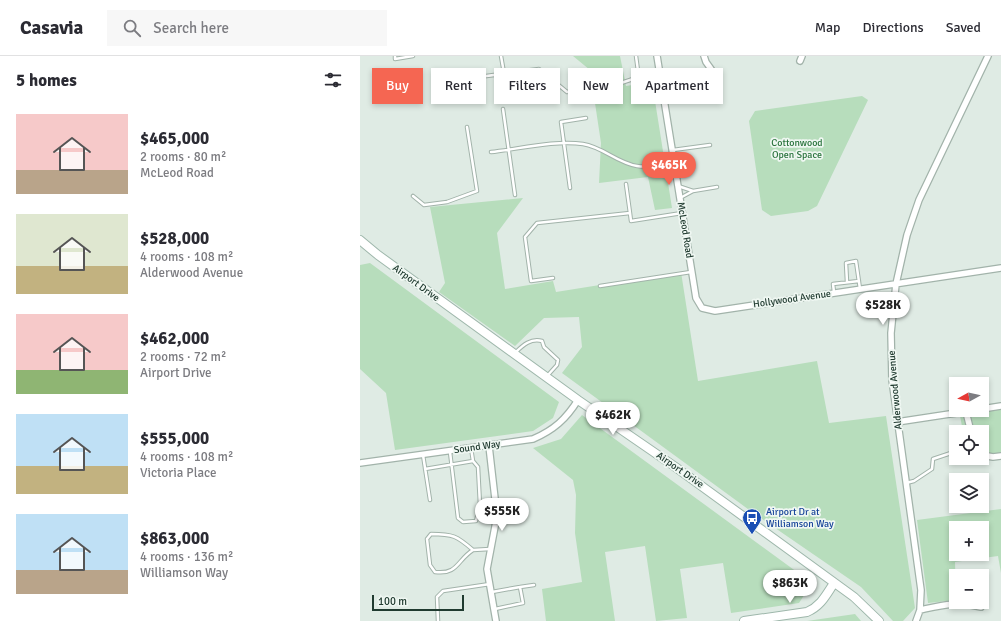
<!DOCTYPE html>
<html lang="en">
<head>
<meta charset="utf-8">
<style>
  body { margin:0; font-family:Signika,sans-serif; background:#f7f7f7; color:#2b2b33; height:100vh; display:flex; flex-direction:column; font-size:15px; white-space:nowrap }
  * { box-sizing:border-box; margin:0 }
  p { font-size:13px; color:#7c7c81 }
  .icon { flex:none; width:22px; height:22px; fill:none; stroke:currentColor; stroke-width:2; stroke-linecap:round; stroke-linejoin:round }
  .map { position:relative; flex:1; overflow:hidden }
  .drawer { display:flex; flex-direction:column; background:#fff; width:360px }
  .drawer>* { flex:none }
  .banner { position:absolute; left:12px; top:12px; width:380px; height:36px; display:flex; gap:8px }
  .needle { width:26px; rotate:262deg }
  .buttons { position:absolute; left:589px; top:321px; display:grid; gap:8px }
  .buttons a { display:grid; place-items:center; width:40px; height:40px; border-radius:0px; background:#fff; box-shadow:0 2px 6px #0003; font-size:20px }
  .scale { position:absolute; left:12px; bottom:10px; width:92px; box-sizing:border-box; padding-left:4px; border:2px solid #203b30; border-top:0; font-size:11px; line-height:14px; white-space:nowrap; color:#203b30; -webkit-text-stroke:3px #eff7f2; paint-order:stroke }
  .price { position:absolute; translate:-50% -34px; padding:0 9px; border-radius:14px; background:#fff; color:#222; font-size:13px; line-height:26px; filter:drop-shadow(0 1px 2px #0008) }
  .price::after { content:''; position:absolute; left:50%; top:24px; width:12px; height:9px; margin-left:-6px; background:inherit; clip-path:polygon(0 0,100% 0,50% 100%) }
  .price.selected { background:#f56652; color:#fff }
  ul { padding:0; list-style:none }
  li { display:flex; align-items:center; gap:12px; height:100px; padding:0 16px }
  li span { display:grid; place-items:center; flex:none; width:112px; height:80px; border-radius:0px; color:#555 }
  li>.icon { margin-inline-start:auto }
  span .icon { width:48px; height:48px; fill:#fffc; stroke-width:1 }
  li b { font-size:17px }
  h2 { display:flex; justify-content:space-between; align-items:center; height:48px; padding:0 16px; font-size:17px }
  .pill { padding:0 14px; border-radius:0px; background:#fff; box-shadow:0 2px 6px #0003; font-size:14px; line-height:36px }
  .pill.selected { background:#f56652; color:#fff }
  header { display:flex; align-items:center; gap:24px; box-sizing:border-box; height:56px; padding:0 20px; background:#fff; border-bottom:1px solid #e1e1e2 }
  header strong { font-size:19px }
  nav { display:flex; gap:22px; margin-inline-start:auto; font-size:14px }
  .search { width:280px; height:36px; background:#f7f7f7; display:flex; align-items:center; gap:10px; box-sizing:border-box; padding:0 14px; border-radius:0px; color:#7c7c81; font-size:15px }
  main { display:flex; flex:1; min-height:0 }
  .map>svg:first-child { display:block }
</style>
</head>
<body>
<header>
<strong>Casavia</strong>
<div class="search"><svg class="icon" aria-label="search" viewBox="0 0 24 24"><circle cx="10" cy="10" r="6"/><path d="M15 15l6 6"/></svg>Search here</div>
<nav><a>Map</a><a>Directions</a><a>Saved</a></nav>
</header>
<main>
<section class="drawer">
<h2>5 homes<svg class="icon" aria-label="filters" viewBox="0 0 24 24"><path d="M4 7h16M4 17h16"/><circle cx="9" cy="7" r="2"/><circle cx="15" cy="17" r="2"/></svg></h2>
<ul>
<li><span style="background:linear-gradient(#f6c9c9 70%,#b9a48a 0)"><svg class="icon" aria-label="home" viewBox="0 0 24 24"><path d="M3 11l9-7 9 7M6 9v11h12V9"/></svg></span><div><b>$465,000</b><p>2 rooms · 80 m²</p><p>McLeod Road</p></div></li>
<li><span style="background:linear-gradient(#dfe7d0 65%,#c2b280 0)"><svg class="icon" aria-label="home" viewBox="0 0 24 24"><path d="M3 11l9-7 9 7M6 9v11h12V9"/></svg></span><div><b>$528,000</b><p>4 rooms · 108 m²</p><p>Alderwood Avenue</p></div></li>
<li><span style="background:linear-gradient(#f6c9c9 70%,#8fb573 0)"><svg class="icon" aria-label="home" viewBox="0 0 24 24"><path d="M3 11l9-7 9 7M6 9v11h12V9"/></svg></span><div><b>$462,000</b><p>2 rooms · 72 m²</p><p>Airport Drive</p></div></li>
<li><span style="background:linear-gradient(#bfe0f5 65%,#c2b280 0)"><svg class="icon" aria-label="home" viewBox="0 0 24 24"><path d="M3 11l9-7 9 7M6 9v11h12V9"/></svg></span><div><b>$555,000</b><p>4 rooms · 108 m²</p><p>Victoria Place</p></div></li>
<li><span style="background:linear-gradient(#bfe0f5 70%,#b9a48a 0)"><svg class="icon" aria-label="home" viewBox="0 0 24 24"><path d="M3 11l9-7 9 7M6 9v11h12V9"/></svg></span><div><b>$863,000</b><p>4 rooms · 136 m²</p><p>Williamson Way</p></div></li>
</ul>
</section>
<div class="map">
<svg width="641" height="565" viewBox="0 0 641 565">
  <rect width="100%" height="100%" fill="#dfebe4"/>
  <path fill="#b7ddbc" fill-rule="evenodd" d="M213,0H260L266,30L292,26L312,152L295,154L288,121L239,127L241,87L230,14Z
    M502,40L508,44L457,150L448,155L411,160L402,154L389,65L395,55Z
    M163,142L137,177L145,233L193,225L196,236L321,216L338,325L457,305L469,367L526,360L555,552L543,565H533L501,531L392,456L202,317L222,291L219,261L184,262L155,290L79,236L85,227L70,151Z
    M10,207L199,346L193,362L173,375L35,394L26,337L0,313V209Z
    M641,347V398L622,401V376H603L599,354H622V349Z
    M222,359L452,527L439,547L371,557L363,507L320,513L327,562L296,565L285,490L245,496L255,565H186L182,533L222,526L215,477L216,439L213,424L173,392L201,383Z
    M641,453V517L638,500L595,506L596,544L568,547L557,464ZM596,472H622V498H596Z
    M495,558L501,565H447Z"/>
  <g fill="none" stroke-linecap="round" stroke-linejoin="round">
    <g stroke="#a2b3aa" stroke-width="4.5">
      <path id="lane" d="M35,0V3L53,0
        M141,0L144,17
        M119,21L179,13L207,36L255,29L276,22L278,15L276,0
        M143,53L155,139
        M313,94L350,89
        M131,96C159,93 195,84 223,88C243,91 257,107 277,110C289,112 302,109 314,107
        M266,128L270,157
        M318,130L333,135L320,142
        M210,132L201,66L226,62
        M333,135L357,131
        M53,140L64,149L87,146L117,135L107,71
        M193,222L171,225L165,181L177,167L270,157L271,165L322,157
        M487,226L486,207L496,205L500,233
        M240,230L331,216
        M474,236L473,228L499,225
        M156,296C163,289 171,282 182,285L184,291L198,304L197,309L188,319
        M90,396L98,462L103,466L116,465L120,449L118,411L113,405L111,392
        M63,399L70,444
        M65,413L113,405
        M546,427L554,425L572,413L573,403L591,397
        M113,494C97,504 98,519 75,516L70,509L67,483L71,478C93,478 97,480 113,494L130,493
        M132,536L160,531
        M135,553L163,547L160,531L174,529
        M78,565L77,541L83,535L130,528"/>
    </g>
    <g stroke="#a2b3aa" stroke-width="8">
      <path id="street" d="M297,0L336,242L342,252L355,255L641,212
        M344,0L346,6L356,20
        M440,5L442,0
        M622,353L641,350
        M606,356L611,376
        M537,366L616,354
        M129,390L137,460L127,513L136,565
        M622,399L633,401L641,400
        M0,407L173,383C194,374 206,363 218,344
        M560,554C583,549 597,545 621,551
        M556,565L560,554L561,534L532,324L531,277L536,228L547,179L559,144L628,0"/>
    </g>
    <g stroke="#9eb7ab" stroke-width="10">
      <path id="secondary" d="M0,184L18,199L218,344L314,410L494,541L519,565
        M384,565L447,556C461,550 466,539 474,527"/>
    </g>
    <use href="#lane" stroke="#fff" stroke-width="2.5"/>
    <use href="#street" stroke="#fff" stroke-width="5.5"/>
    <use href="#secondary" stroke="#fff" stroke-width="8"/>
  </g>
  <defs>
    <g id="bus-pin" transform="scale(1)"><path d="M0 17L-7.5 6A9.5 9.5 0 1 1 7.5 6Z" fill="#1a4fb4" stroke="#eff7f2"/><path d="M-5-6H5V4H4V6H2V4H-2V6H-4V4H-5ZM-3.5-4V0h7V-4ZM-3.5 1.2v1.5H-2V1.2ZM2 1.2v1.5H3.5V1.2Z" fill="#fff"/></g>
  </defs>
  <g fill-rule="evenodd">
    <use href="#bus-pin" x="392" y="462"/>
  </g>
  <g text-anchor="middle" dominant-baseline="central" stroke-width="3.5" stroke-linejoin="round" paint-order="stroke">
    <g font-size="10" fill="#29733c" stroke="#eff7f2">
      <text x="437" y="87">Cottonwood<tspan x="437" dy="12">Open Space</tspan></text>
    </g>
    <g font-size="10" fill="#203b30" stroke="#eff7f2">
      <text transform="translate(325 174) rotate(81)">McLeod Road</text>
      <text transform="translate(56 227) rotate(36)">Airport Drive</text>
      <text transform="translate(432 243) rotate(-8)">Hollywood Avenue</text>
      <text transform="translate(535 334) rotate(-95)">Alderwood Avenue</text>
      <text transform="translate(117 391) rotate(-8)">Sound Way</text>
      <text transform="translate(320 414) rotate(35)">Airport Drive</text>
    </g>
    <g font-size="10" fill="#164399" stroke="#eff7f2" text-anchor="start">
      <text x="406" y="456">Airport Dr at<tspan x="406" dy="12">Williamson Way</tspan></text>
    </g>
  </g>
</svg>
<div class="buttons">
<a><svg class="needle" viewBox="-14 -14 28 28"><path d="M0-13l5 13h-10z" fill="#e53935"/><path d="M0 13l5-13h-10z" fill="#7c7c81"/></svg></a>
<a><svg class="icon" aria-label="locate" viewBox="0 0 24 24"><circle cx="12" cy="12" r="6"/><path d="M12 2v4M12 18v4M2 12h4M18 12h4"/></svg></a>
<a><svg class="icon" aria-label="layers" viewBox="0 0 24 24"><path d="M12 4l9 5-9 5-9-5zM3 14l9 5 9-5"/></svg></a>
<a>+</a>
<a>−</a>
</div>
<div class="scale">100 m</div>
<b class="price selected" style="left:309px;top:130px">$465K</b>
<b class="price" style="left:523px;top:270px">$528K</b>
<b class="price" style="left:253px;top:380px">$462K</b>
<b class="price" style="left:142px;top:476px">$555K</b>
<b class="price" style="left:430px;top:548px">$863K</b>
<div class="banner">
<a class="pill selected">Buy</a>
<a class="pill">Rent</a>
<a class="pill">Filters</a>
<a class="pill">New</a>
<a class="pill">Apartment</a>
</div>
</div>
</main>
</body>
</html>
